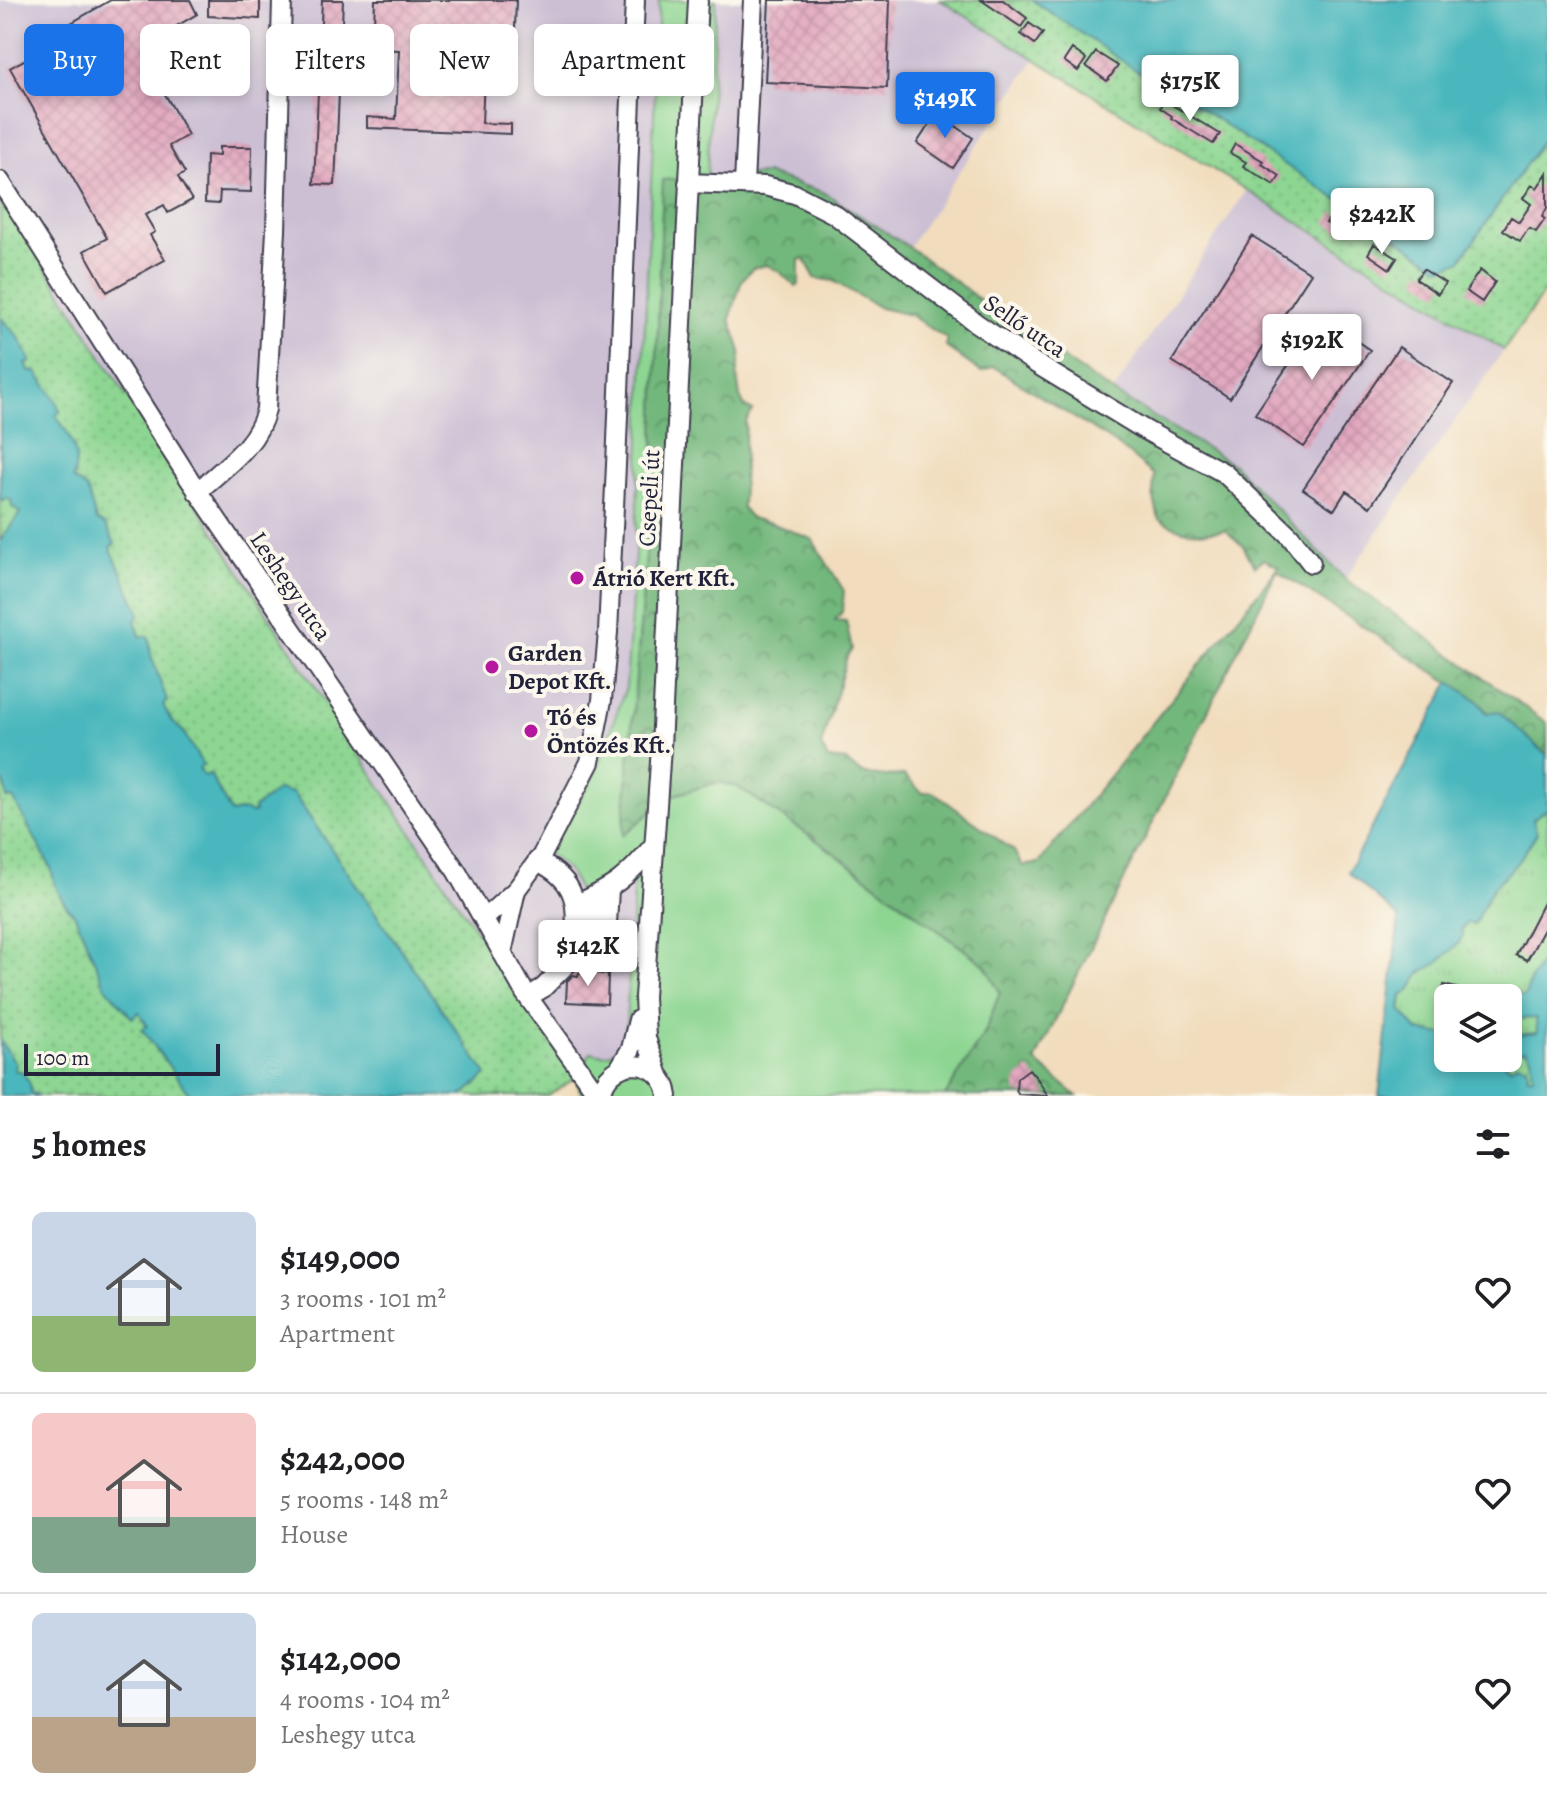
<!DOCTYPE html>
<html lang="en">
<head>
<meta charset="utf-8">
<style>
  body { margin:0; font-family:Alegreya,serif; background:#f2f2f2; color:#202124; height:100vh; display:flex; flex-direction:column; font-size:30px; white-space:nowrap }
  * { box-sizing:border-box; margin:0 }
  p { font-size:26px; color:#757577 }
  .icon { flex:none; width:44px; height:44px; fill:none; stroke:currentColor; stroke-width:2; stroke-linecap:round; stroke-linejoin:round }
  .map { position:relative; height:1096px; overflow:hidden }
  .panel { display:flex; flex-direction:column; background:#fff; flex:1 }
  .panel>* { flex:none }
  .top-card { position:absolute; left:24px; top:24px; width:800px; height:72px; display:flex; gap:16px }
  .tools { position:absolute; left:1434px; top:984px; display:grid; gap:16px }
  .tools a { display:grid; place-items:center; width:88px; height:88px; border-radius:12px; background:#fff; box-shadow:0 4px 12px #0003; font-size:40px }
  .scale { position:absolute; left:24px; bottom:20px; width:196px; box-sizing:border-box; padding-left:8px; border:4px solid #22223b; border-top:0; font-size:22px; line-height:28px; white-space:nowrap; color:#22223b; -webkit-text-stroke:6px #fbf7ec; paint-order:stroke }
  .price { position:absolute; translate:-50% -68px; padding:0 18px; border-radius:8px; background:#fff; color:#222; font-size:26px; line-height:52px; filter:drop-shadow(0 2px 4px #0008) }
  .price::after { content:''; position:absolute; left:50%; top:48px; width:24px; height:18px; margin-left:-12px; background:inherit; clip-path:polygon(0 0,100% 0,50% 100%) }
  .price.selected { background:#1a73e8; color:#fff }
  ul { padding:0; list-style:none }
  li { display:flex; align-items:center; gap:24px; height:200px; padding:0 32px }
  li+li { border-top:2px solid #e0e0e0 }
  li span { display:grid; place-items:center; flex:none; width:224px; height:160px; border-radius:12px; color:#555 }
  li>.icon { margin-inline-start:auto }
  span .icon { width:96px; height:96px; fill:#fffc; stroke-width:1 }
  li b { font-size:34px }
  h2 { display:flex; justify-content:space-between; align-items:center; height:96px; padding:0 32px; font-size:34px }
  .tag { padding:0 28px; border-radius:12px; background:#fff; box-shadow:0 4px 12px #0003; font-size:28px; line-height:72px }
  .tag.selected { background:#1a73e8; color:#fff }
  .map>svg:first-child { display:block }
</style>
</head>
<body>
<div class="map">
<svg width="1547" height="1096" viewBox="0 0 1547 1096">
  <defs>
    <pattern id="forest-crowns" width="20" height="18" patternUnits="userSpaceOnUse" patternTransform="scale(2)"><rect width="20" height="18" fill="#72b77c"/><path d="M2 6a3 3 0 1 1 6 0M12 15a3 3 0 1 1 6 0" fill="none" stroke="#5d9467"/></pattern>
    <pattern id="park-tufts" width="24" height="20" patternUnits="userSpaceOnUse" patternTransform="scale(2)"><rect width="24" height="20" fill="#8dd692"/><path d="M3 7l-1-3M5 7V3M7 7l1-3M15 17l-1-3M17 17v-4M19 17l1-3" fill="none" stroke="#79b77f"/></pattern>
    <pattern id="garden-dots" width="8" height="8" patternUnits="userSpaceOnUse" patternTransform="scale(2)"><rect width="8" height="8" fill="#8dd692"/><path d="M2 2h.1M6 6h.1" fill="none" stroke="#79b77f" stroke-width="1.8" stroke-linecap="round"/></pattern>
    <pattern id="building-cross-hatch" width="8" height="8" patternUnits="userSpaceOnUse" patternTransform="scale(2)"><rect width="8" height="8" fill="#e2a8bf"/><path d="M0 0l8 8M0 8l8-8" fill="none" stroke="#c290a5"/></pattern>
  </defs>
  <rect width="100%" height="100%" fill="#fbf7ec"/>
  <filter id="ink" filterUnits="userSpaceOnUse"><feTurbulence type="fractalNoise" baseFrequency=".0125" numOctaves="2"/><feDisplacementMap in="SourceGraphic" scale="16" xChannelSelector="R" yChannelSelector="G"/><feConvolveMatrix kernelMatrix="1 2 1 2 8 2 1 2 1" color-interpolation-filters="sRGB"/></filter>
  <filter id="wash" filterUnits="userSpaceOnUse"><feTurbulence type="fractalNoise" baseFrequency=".006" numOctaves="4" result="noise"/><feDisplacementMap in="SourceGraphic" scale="32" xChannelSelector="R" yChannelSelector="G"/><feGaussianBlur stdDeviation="1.8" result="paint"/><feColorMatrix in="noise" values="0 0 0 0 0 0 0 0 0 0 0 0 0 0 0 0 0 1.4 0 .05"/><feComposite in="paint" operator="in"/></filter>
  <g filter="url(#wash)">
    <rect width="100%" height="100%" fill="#f1ddbd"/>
    <path fill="#ccbfd4" d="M0,0H659L635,554L626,687L594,776L549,853L566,866L574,877L618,871L634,886L626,1025L621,1043L615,1051L608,1055H598L575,1078L388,801L123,392L0,195Z
      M716,0H940L1035,59L909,247L823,192L707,177Z
      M1246,191L1504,350L1345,579L1303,536L1113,392Z"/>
    <path fill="#8dd692" stroke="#587c66" stroke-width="2" d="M659,0H716L707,177L663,181L653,472L623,834L671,796L718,782L738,787L819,842L985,965L1000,992L985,1032L945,1096H582L575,1078L591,1052C614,1061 621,1045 626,1025L634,887L618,871L579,893C573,874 565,865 548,854L594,776L626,687L635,554Z"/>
    <path fill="url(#forest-crowns)" stroke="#4a6c5c" stroke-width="2" fill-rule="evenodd" d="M766,174L823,192L909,247L1018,328L1113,392L1233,464L1345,579L1547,723V755C1527,733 1495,726 1478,701L1277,571L1035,1061L1077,1096H945L985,1032L1000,992L985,965L819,842L738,787L718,782L671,796L623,835L653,472L663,180ZM804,258L815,278L833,281L880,308L910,315L947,339L946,347L981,372L994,367L1119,446L1154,475L1153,495L1159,519C1184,534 1197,535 1225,530L1243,546L1255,566L1264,559L1279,567L1039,863L1022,866L1014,851L933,792L922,793L904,775C880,776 863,780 846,761L828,759L821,746L847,657L852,649L846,621L835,620L842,612L844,591L812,539L771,523L750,518L742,507L746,421L753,411L745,407L740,397L737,376L741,351L730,319L742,280L753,268L767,265L781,273L796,287L799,285V260Z"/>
    <path fill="url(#park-tufts)" stroke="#587c66" stroke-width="2" d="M1547,809V954L1531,979L1516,1019L1536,1017L1538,1033L1518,1035L1510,1030L1531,1057L1534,1076H1528L1525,1066L1511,1067L1494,1058H1508V998H1448V1035L1418,1031L1400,1009L1402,996L1411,989L1419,974L1438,962L1468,922L1474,924L1492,889L1519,861L1533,819Z"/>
    <path fill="url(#garden-dots)" stroke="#587c66" stroke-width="2" d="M940,0H1547V288L1504,350Z
      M0,195C186,493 379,787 575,1078L548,1096H0Z"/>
    <path fill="#48b7bd" stroke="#356c7c" stroke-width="2" d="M1032,0H1547V134L1460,261L1441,268L1183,97L1134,69Z
      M0,317L18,336L31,361L26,364L30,372L36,371L55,399L60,411L56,415C71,439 81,450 73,479L87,489L96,520L105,525L115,544L110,547L140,614L135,620L140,636L149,637L151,655L167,701L163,705L172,722L182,730L203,765L199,768L204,776L210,774L231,813L244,810L251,813L255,812L254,808L278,790L293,793L487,1075L462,1096H191L142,1029L147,1026L139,1012L132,1018L105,986L75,915C62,904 54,885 51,868L13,798L7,799L5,784L0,780V541L20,513L12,506L11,500L6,498L0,501Z
      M1450,682L1478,701L1486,713L1498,711L1547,755V809L1533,819L1537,833L1519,861L1492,889L1474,924L1468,922L1461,929L1463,935L1459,943L1439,962L1419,974L1411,989L1402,996L1400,1009L1418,1031L1448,1035V1058H1494L1511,1067L1518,1063L1525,1066L1527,1064L1528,1076H1533L1531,1057L1526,1050L1520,1051L1516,1048L1510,1030L1515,1027L1518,1035L1537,1033L1536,1018L1516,1019L1514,1025L1512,1012L1517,996H1525L1531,979L1547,954V1096H1379L1399,918L1348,872Z
      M0,1041L16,1063L15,1071H22L30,1084L31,1093L40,1096H0Z"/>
    <g id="blocks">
      <path fill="url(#building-cross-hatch)" d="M111,0H190L197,14L156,38L175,71L157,80L188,135L169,146L185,173L178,177L192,200L168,213L164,205L145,215L155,232L150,235L165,260L107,292L84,251L107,238L10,68L70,34L66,26Z
        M208,0H260V19L208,16Z
        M322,0H343L335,185L314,184Z
        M375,0H516L514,55L485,54L482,123L511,124V134L367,128V117L396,119L399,50L373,49Z
        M769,0H890L887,88L765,82Z
        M981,0H1003L1027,18L1021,27Z
        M1029,23L1043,33L1035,44L1021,34Z
        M1072,49L1086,59L1078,71L1064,61Z
        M1096,52L1118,66L1107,81L1086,66Z
        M1164,100L1220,134L1213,144L1171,118L1172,116L1160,108Z
        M937,113L973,138L953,168L917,143Z
        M1235,144L1263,161L1262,164L1280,176L1274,185L1243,166L1246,162L1230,153Z
        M219,147H252L251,192L220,191L219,204L205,203L206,155L219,156Z
        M1547,173V208L1542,217L1545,219L1536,232L1529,228L1520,241L1503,230L1511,217L1519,222L1531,204L1523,198L1532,185L1537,188Z
        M1334,212L1351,223L1344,233L1326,223Z
        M1252,236L1311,273L1230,398L1172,361Z
        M1374,244L1397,258L1390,269L1368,254Z
        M1423,269L1445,283L1438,294L1416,279Z
        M1480,270L1495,282L1482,302L1466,291Z
        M1321,317L1370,350L1304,447L1255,414Z
        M1399,347L1453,383L1370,507L1346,491L1334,510L1303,489Z
        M1547,895V924L1527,960L1516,955Z
        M585,971L608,975L607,1004L566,1002L567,981L573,975L578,976L579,973H585Z
        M1444,985L1479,994V998H1441Z
        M1029,1069L1039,1081L1048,1096L1018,1094L1016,1089L1017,1078Z"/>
    </g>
  </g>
  <g filter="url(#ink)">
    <use href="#blocks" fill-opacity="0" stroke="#413e4e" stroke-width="2"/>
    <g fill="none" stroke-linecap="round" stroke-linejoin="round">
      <g stroke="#413e4e" stroke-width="22">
        <path id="minor" d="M0,181L190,480L457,872L525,993L599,1096
          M688,183L765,186L795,194L834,214L976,323L1035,363L1145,430L1224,473L1290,536L1311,563
          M744,184L753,0
          M197,492C224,467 258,446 266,409L276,231L282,0
          M577,904C614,887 627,878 653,846
          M485,918L516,890L542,855L590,762L602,700L608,632L616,465L635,0
          M502,953L516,890
          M573,958L605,960L609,889
          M588,959L593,897
          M528,997L543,988L573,958C576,913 585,884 537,861
          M620,1067L631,1049L638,1020
          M658,1073L646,1038L644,997L661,747L698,0
          M601,1096C607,1055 663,1055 668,1096"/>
      </g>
      <use href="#minor" stroke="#fff" stroke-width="18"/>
    </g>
  </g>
  <g fill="#b5179e" stroke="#fbf7ec" stroke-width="3">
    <circle cx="577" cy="578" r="8"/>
    <circle cx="492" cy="667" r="8"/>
    <circle cx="531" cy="731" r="8"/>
  </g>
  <g text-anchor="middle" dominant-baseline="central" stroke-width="8" stroke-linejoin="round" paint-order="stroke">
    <g font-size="24" fill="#22223b" stroke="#fbf7ec">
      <text transform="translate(1025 326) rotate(34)">Sellő utca</text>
      <text transform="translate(649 498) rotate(-87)">Csepeli út</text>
      <text transform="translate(291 586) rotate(56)">Leshegy utca</text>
    </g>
    <g font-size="24" font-weight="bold" fill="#22223b" stroke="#fbf7ec" text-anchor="start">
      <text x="593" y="578">Átrió Kert Kft.</text>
      <text x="508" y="653">Garden<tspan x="508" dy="28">Depot Kft.</tspan></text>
      <text x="547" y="717">Tó és<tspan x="547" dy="28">Öntözés Kft.</tspan></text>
    </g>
  </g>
</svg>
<div class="tools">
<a><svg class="icon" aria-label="layers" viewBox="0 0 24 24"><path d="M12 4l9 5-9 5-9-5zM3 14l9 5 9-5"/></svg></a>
</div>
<div class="scale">100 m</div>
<b class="price" style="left:1190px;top:123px">$175K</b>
<b class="price selected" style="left:945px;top:140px">$149K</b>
<b class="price" style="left:1382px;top:256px">$242K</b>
<b class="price" style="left:1312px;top:382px">$192K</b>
<b class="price" style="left:588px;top:988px">$142K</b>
<div class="top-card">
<a class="tag selected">Buy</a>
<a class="tag">Rent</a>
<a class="tag">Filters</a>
<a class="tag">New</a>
<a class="tag">Apartment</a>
</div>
</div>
<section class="panel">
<h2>5 homes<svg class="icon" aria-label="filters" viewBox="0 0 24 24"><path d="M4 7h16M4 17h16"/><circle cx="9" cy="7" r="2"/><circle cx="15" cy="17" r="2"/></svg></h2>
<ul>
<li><span style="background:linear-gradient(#c9d6e8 65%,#8fb573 0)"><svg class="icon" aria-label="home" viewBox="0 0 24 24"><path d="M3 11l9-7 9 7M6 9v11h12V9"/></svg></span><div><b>$149,000</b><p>3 rooms · 101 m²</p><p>Apartment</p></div><svg class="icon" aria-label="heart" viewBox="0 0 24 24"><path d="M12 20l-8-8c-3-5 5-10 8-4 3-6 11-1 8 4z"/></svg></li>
<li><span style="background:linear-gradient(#f6c9c9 65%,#7fa58c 0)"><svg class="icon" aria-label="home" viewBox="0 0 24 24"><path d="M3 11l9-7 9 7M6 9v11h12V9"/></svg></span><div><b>$242,000</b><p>5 rooms · 148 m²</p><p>House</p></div><svg class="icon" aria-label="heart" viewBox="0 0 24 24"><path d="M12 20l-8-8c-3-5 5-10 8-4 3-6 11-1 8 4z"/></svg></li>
<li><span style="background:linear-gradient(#c9d6e8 65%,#b9a48a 0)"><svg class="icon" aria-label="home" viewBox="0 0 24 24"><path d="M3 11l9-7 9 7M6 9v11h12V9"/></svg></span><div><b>$142,000</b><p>4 rooms · 104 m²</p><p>Leshegy utca</p></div><svg class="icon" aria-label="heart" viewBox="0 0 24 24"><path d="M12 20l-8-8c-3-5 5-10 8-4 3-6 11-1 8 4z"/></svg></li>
</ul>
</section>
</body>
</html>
